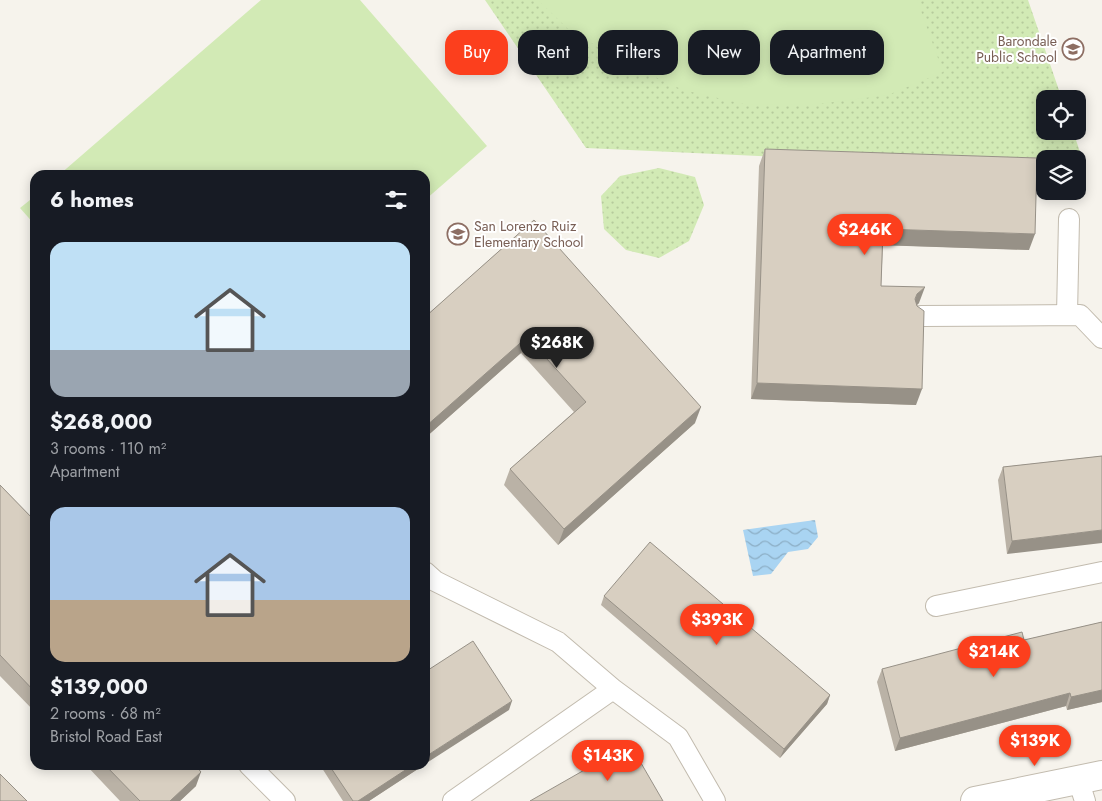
<!DOCTYPE html>
<html lang="en">
<head>
<meta charset="utf-8">
<style>
  body { margin:0; font-family:Jost,sans-serif; background:#20242c; color:#f1f3f6; height:100vh; display:flex; flex-direction:column; font-size:19px; white-space:nowrap }
  * { box-sizing:border-box; margin:0 }
  p { font-size:16px; color:#9ea1a6 }
  .icon { flex:none; width:28px; height:28px; fill:none; stroke:currentColor; stroke-width:2; stroke-linecap:round; stroke-linejoin:round }
  .map { position:relative; flex:1; overflow:hidden }
  .panel { position:absolute; left:30px; top:170px; width:400px; height:600px; display:flex; flex-direction:column; background:#171b24; border-radius:15px; box-shadow:0 2px 12px #0003 }
  .panel>* { flex:none }
  .guide { position:absolute; left:445px; top:30px; width:475px; height:45px; display:flex; gap:10px }
  .buttons { position:absolute; left:1036px; top:90px; display:grid; gap:10px }
  .buttons a { display:grid; place-items:center; width:50px; height:50px; border-radius:10px; background:#171b24; box-shadow:0 2px 12px #0003; font-size:25px }
  .price { position:absolute; translate:-50% -42px; padding:0 11px; border-radius:18px; background:#fc3f1d; color:#fff; font-size:16px; line-height:32px; filter:drop-shadow(0 1px 2px #0008) }
  .price::after { content:''; position:absolute; left:50%; top:30px; width:15px; height:11px; margin-left:-8px; background:inherit; clip-path:polygon(0 0,100% 0,50% 100%) }
  .price.on { background:#222; color:#fff }
  ul { padding:0; list-style:none }
  li { display:grid; align-content:center; gap:10px; height:265px; padding:0 20px }
  li span { display:grid; place-items:center; height:155px; border-radius:15px; color:#555 }
  li>.icon { margin-inline-start:auto }
  span .icon { width:90px; height:90px; fill:#fffc; stroke-width:1 }
  li b { font-size:21px }
  h2 { display:flex; justify-content:space-between; align-items:center; height:60px; padding:0 20px; font-size:21px }
  .tag { padding:0 18px; border-radius:15px; background:#171b24; box-shadow:0 2px 12px #0003; font-size:18px; line-height:45px }
  .tag.on { background:#fc3f1d; color:#fff }
  .map>svg:first-child { display:block }
</style>
</head>
<body>
<div class="map">
<svg width="1102" height="801" viewBox="0 0 1102 801">
  <defs>
    <pattern id="grass-dots" width="8" height="8" patternUnits="userSpaceOnUse" patternTransform="scale(1.25)"><rect width="8" height="8" fill="#d2eab5"/><path d="M2 2h.1M6 6h.1" fill="none" stroke="#b6ca9c" stroke-width="1.8" stroke-linecap="round"/></pattern>
    <pattern id="water-waves" width="16" height="10" patternUnits="userSpaceOnUse" patternTransform="scale(1.25)"><rect width="16" height="10" fill="#a9d4f2"/><path d="M0 5q4-4 8 0t8 0" fill="none" stroke="#8caec5"/></pattern>
  </defs>
  <rect width="100%" height="100%" fill="#f6f3ec"/>
  <path fill="url(#grass-dots)" d="M485,0H1028L1062,99H1045V131H1073L1086,170H1078V159H1045V169L586,148Z
    M659,168L695,177L704,205L689,241L659,258L626,250L604,229L601,196L620,176Z"/>
  <path fill="#d2eab5" d="M261,0H360L487,146L425,200V175H59Z
    M538,0H917L943,72L888,95L819,104L748,105L683,90L623,62L568,29Z
    M35,196V225L20,208Z"/>
  <path fill="url(#water-waves)" d="M815,520L818,537L808,549L788,552L771,574L753,576L743,530Z"/>
  <g fill="none" stroke-linecap="round" stroke-linejoin="round">
    <g stroke="#c2bbae" stroke-width="22">
      <path id="service" d="M1067,315L1069,219
        M921,316L1080,315L1102,338
        M425,572L435,581L558,642L613,689
        M936,606L1102,572
        M249,765L285,801
        M1078,779L1085,801
        M453,801L613,689L678,737L715,801"/>
    </g>
    <g stroke="#c2bbae" stroke-width="30">
      <path id="tertiary" d="M975,801L1102,775"/>
    </g>
    <use href="#service" stroke="#fff" stroke-width="20"/>
    <use href="#tertiary" stroke="#fff" stroke-width="28"/>
  </g>
  <path fill="#bab2a6" d="M765,149L1029,250L883,245L881,286L919,303L917,305L916,405L751,399L759,166Z
    M534,220L695,423L558,545L504,485L510,469L574,412L521,353L425,438V317Z
    M1102,456L1007,554L998,480L1003,467Z
    M0,485L35,521V712L0,676Z
    M604,596L830,695L827,704L780,758L601,605Z
    M1102,622V702L1067,710L1066,706L895,751L877,682L882,669L1024,640Z
    M86,765H195L196,786L180,801H120Z
    M320,765H424L369,801H343Z"/>
  <path fill="#979187" d="M883,229L1035,234L1029,250L877,245Z
    M925,287L919,303L911,310L917,294Z
    M527,337L521,353L425,438V427Z
    M757,383L922,389L916,405L751,399Z
    M701,407L695,423L558,545L564,529Z
    M1102,530V543L1007,554L1012,541Z
    M1102,690V702L1067,710L1071,697Z
    M1070,693L1066,706L895,751L900,738Z
    M830,695L827,704L780,758L784,749Z
    M512,701L509,710L425,764V757Z
    M413,765H424L369,801H358Z
    M201,772L196,786L180,801H170Z"/>
  <path fill="#d8cfc1" stroke="#979187" d="M765,149L1037,158L1035,234L883,229L881,286L925,287L917,294L915,299L917,306L924,311L922,389L757,383Z
    M534,220L701,407L564,529L510,469L586,402L527,337L425,427V317Z
    M1102,456V530L1012,541L1003,467Z
    M0,485L35,521V692L0,655Z
    M650,542L830,695L784,749L604,596Z
    M1102,622V690L1071,697L1070,693L900,738L882,669L1022,632L1024,640Z
    M473,641L512,701L425,757V672Z
    M630,744L663,801H530Z
    M105,765H195L201,772L170,801H140Z
    M329,765H413L358,801H353Z
    M0,774L27,801H0Z"/>
  <defs>
    <g id="school-ring" transform="scale(1.125)"><circle r="9.5" fill="#fff" stroke="#8d6e63" stroke-width="1.5"/><path d="M0-5L7-2L0 1L-7-2ZM-4 1L0 2.5L4 1V4Q0 6-4 4Z" fill="#8d6e63"/></g>
  </defs>
  <g fill-rule="evenodd">
    <use href="#school-ring" x="1073" y="49"/>
    <use href="#school-ring" x="458" y="234"/>
  </g>
  <g text-anchor="middle" dominant-baseline="central" stroke-width="4" stroke-linejoin="round" paint-order="stroke">
    <g font-size="14" fill="#785e54" stroke="#fff" text-anchor="end">
      <text x="1057" y="41">Barondale<tspan x="1057" dy="16">Public School</tspan></text>
      <text x="474" y="226" text-anchor="start">San Lorenzo Ruiz<tspan x="474" dy="16">Elementary School</tspan></text>
    </g>
  </g>
</svg>
<div class="buttons">
<a><svg class="icon" aria-label="locate" viewBox="0 0 24 24"><circle cx="12" cy="12" r="6"/><path d="M12 2v4M12 18v4M2 12h4M18 12h4"/></svg></a>
<a><svg class="icon" aria-label="layers" viewBox="0 0 24 24"><path d="M12 4l9 5-9 5-9-5zM3 14l9 5 9-5"/></svg></a>
</div>
<b class="price" style="left:865px;top:256px">$246K</b>
<b class="price on" style="left:557px;top:369px">$268K</b>
<b class="price" style="left:717px;top:646px">$393K</b>
<b class="price" style="left:994px;top:678px">$214K</b>
<b class="price" style="left:1035px;top:767px">$139K</b>
<b class="price" style="left:608px;top:782px">$143K</b>
<div class="guide">
<a class="tag on">Buy</a>
<a class="tag">Rent</a>
<a class="tag">Filters</a>
<a class="tag">New</a>
<a class="tag">Apartment</a>
</div>
<section class="panel">
<h2>6 homes<svg class="icon" aria-label="filters" viewBox="0 0 24 24"><path d="M4 7h16M4 17h16"/><circle cx="9" cy="7" r="2"/><circle cx="15" cy="17" r="2"/></svg></h2>
<ul>
<li><span style="background:linear-gradient(#bfe0f5 70%,#9aa5b1 0)"><svg class="icon" aria-label="home" viewBox="0 0 24 24"><path d="M3 11l9-7 9 7M6 9v11h12V9"/></svg></span><div><b>$268,000</b><p>3 rooms · 110 m²</p><p>Apartment</p></div></li>
<li><span style="background:linear-gradient(#a9c7e8 60%,#b9a48a 0)"><svg class="icon" aria-label="home" viewBox="0 0 24 24"><path d="M3 11l9-7 9 7M6 9v11h12V9"/></svg></span><div><b>$139,000</b><p>2 rooms · 68 m²</p><p>Bristol Road East</p></div></li>
</ul>
</section>
</div>
</body>
</html>
